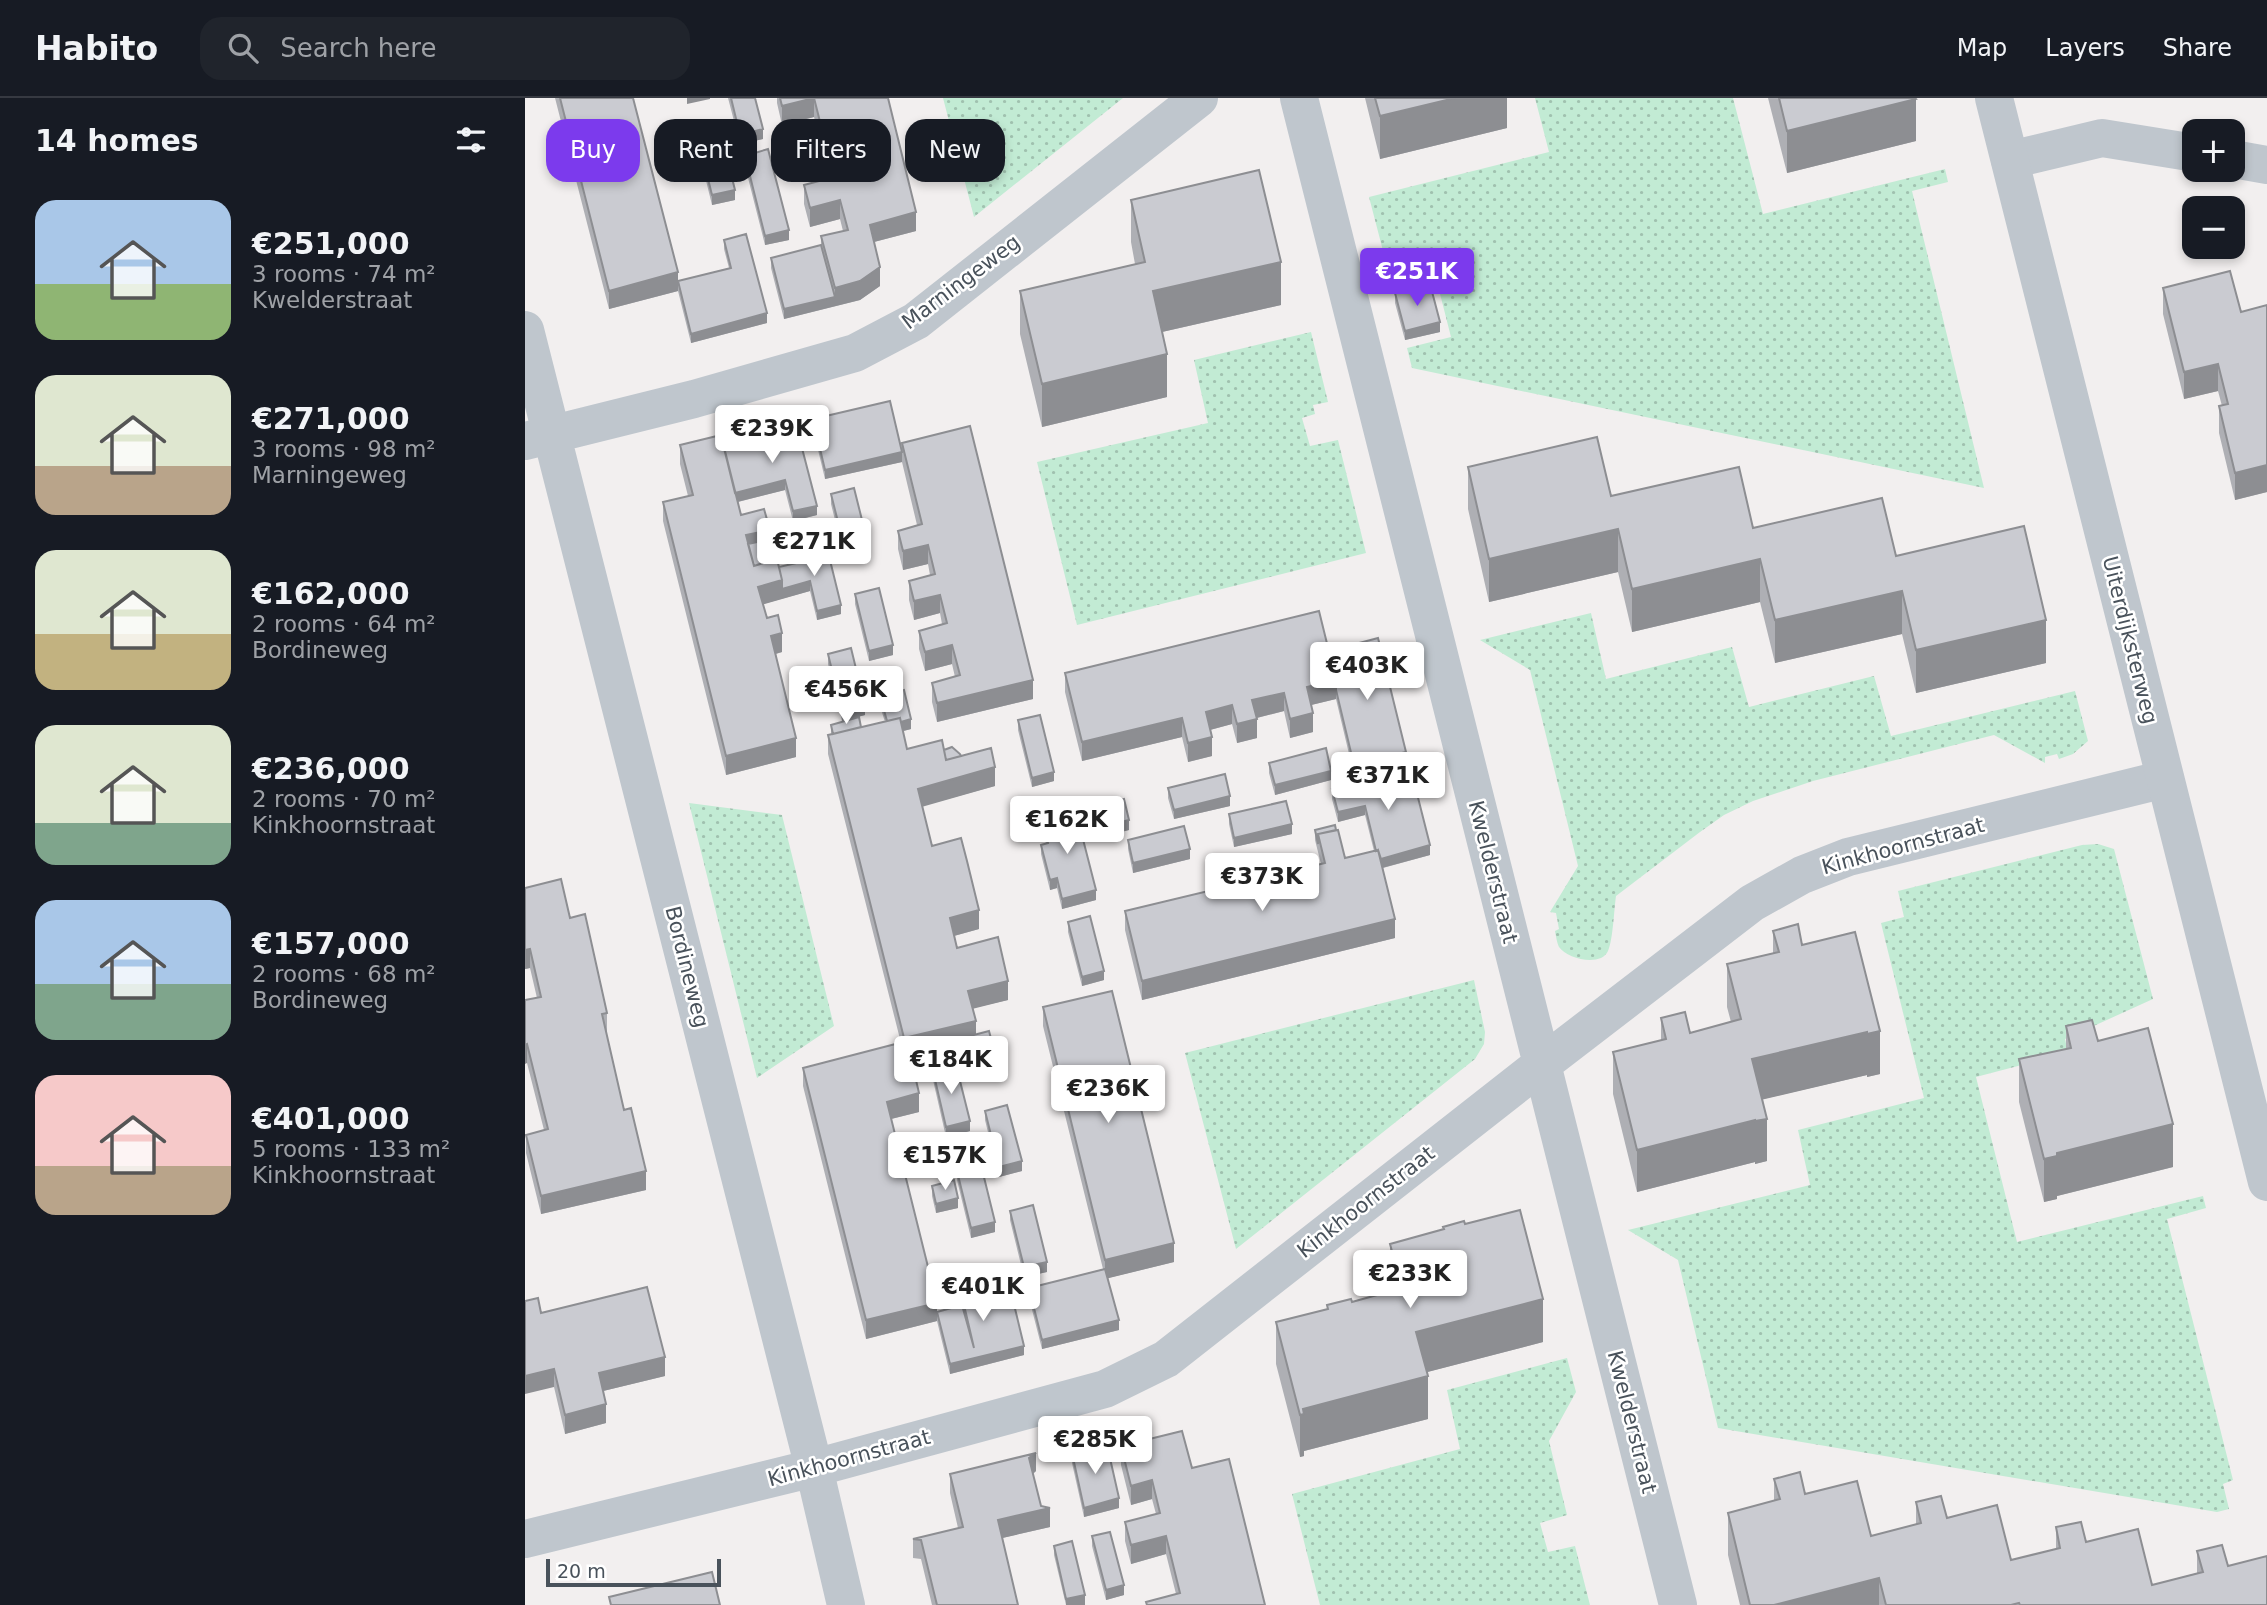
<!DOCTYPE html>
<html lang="en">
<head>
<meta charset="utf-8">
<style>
  body { margin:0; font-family:"DejaVu Sans",sans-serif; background:#20242c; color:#f1f3f6; height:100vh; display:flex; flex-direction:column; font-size:26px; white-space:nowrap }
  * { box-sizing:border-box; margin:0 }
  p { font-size:23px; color:#9ea1a6 }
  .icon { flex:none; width:38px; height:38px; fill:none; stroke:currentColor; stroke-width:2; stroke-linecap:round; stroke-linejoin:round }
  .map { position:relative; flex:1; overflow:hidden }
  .sheet { display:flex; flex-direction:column; background:#171b24; width:525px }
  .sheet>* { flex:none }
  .banner { position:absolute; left:21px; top:21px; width:665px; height:63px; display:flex; gap:14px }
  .tools { position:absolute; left:1657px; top:21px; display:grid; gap:14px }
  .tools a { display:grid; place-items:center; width:63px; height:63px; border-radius:14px; background:#171b24; box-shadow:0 4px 10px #0003; font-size:35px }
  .scale { position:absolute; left:21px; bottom:18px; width:175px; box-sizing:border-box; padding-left:7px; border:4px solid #49525b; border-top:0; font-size:19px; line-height:24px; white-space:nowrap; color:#49525b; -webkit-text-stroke:5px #fff; paint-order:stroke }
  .price { position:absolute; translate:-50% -60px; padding:0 16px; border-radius:7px; background:#fff; color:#222; font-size:23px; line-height:46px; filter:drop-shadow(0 2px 4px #0008) }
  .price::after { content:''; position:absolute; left:50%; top:42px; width:21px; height:16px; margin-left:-10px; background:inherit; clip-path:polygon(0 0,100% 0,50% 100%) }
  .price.selected { background:#7c3aed; color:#fff }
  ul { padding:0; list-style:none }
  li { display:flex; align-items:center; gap:21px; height:175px; padding:0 35px }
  li span { display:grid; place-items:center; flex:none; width:196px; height:140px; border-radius:21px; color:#555 }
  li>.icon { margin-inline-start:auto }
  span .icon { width:84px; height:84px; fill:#fffc; stroke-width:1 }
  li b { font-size:30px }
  h2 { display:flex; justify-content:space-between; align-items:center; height:84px; padding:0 35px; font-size:30px }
  .chip { padding:0 24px; border-radius:21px; background:#171b24; box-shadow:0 4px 10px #0003; font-size:24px; line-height:63px }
  .chip.selected { background:#7c3aed; color:#fff }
  header { display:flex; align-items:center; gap:42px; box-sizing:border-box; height:98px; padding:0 35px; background:#171b24; border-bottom:2px solid #363941 }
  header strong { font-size:33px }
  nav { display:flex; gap:38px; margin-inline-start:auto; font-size:24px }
  .search { width:490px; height:63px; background:#20242c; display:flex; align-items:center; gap:18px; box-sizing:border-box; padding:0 24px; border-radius:21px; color:#9ea1a6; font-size:26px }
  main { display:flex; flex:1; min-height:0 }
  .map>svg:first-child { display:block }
</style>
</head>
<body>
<header>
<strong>Habito</strong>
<div class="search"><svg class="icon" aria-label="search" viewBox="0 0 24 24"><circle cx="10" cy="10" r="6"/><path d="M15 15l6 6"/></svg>Search here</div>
<nav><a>Map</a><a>Layers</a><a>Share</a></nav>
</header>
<main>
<section class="sheet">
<h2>14 homes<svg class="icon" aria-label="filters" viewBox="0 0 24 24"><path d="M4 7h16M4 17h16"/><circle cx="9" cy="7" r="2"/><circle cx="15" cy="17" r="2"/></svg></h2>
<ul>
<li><span style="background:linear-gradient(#a9c7e8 60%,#8fb573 0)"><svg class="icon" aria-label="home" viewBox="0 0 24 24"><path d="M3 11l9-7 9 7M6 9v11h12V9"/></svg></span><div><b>€251,000</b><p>3 rooms · 74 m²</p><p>Kwelderstraat</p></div></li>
<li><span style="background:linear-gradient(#dfe7d0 65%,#b9a48a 0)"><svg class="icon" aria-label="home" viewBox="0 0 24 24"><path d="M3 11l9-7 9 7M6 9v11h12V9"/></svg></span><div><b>€271,000</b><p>3 rooms · 98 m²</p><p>Marningeweg</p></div></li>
<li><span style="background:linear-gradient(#dfe7d0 60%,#c2b280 0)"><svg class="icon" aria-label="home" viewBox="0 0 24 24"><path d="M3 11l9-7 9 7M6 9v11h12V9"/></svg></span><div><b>€162,000</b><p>2 rooms · 64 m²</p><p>Bordineweg</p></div></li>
<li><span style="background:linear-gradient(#dfe7d0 70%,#7fa58c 0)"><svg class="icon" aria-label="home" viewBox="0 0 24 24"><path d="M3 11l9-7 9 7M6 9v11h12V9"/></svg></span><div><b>€236,000</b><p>2 rooms · 70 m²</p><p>Kinkhoornstraat</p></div></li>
<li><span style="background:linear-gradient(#a9c7e8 60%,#7fa58c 0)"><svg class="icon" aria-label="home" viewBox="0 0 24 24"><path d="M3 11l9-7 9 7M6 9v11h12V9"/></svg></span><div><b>€157,000</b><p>2 rooms · 68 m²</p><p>Bordineweg</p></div></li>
<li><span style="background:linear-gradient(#f6c9c9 65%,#b9a48a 0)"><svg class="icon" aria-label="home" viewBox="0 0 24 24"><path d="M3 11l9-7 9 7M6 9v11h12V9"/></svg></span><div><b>€401,000</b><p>5 rooms · 133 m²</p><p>Kinkhoornstraat</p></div></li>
</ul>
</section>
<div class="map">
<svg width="1742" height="1507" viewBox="0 0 1742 1507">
  <defs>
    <pattern id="green-dots" width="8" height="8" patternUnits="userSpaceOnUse" patternTransform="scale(1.75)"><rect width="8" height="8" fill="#c2ebd4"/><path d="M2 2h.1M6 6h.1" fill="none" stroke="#a0c1af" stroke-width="1.8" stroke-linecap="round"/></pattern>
  </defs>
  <rect width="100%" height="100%" fill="#f2efef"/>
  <path fill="url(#green-dots)" d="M418,0H598L449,119Z
    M1010,0H1208L1238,116L1420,71L1423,84L1387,93L1459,390L887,270L882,250L926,239L912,184L869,195L844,99L1024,54Z
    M786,234L803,304L788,307L790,316L777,320L785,348L813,342L841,455L552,527L512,364L683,325L669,262Z
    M1066,515L1081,581L1207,549L1224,609L1349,578L1366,638L1550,593L1563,643L1548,656L1534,661L1532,656L1520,659V665L1469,637L1288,683L1228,703L1199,717L1175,734L1091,798C1089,812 1088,842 1083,853C1076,869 1042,861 1034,849C1032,845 1031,838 1030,833L1034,831L1031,815L1025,814L1053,768L1005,572L955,542Z
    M164,705L257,717L309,928L232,980Z
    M1573,746L1589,751L1628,901L1540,941L1543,955L1451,979L1492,1144L1678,1098L1681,1110L1642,1121L1708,1382L1698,1386L1704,1411L1692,1414L1193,1330L1153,1162L1103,1132L1285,1087L1273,1032L1399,1000L1356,825L1379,819L1373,793L1557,747Z
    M949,882L960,934L959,946L950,961L711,1151L660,955Z
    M1042,1260L1051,1294L1024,1343L1042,1417L1015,1425L1023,1454L1050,1448L1065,1507H795L767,1396L935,1351L922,1292Z"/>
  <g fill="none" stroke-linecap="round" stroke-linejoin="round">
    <path stroke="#bfc6cd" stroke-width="38" d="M774,0L1153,1507
      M1708,61L1742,67
      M1485,62L1577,40L1670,55
      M0,232L289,1370L321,1507
      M0,343L169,301L330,255L391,223L674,0
      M0,1441L289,1370L580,1291L641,1261L1016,967L1227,805L1277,777L1323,759L1640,681"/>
    <path stroke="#bfc6cd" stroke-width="38" d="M1469,0L1742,1084"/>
  </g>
  <path fill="#aeafb4" d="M30,0H108L153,183L204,170L199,151V142L242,225L166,245L153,193L84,211Z
    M203,0H230L238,41L215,46Z
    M252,0H363L391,133L349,144L355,188L335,202L259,221L246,170V160L296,147V138L318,133L315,121L285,129L279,106V87L305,80L289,19L257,27L252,5Z
    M840,0H982V30L855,61Z
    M1243,0H1390L1391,43L1262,75Z
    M173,41L210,102L187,107L173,50Z
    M220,58L264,142L240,147L220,68Z
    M606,102L756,207L637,234L642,299L517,329L495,236V193L610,166L606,144Z
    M1638,190L1716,214L1742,207V394L1710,402L1694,335V308H1697L1693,293L1659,301L1638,216Z
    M870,195L915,234L880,242L870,205Z
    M288,321L377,354V345L508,601L412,624L407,604V585L430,579L427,566L400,573L394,551V533L417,526L415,515L389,522L384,502V483L405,477L403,466L378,472L373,451V433L392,427L377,364L300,381L288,331Z
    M271,327L292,417L268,423L260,392L213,404L216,417L245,441L250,461L254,469L278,463V456L316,516L292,522L285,493L238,506L242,520L257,554L251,556L271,659L201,677L138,423V404L163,398L155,366V347L198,346Z
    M943,369L1228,430L1371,458L1521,565L1391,595L1377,536L1250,565L1235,504L1107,534L1093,474L964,504L943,411Z
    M306,396L343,456L320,462L306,406Z
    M330,496L368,557L344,563L330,506Z
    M804,553L881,664L829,677L811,601L786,607L788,634L765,640L759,613L732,620V640L712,645L707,626L685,632L687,658L663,664L657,639L557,663L540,594V575Z
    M303,556L340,617L317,623L303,566Z
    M355,598L386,631L378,633L382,651L419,652L436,658L470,688L397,708L407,748L454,831L429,838L432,850L483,902L448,910L451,936L472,973L448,979L441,944L386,958L394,1014L366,1021L412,1214L439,1215V1207L461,1201L457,1184V1175L499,1257L425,1276L412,1223L341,1241L278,988V970L376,945L303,656V637H306V627L336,629L360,624L355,608Z
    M493,622L529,683L507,689L493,632Z
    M744,665L806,682L750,697L744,675Z
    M886,672L905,757L858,770L870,840L617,902L600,832V813L796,766L790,742V732L820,760L849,753L840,717L813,724L807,701V691Z
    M643,690L705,708L649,721L643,700Z
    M571,708L604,732L576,739L571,717Z
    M704,716L767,736L709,749L704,726Z
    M518,722L571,802L537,811L532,790L525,792L516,756V747L521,745L518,732Z
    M603,742L665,761L608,775L603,751Z
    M0,790L45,820L82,915V934H81L99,1012L121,1092L16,1116L1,1055V1037L19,1032L2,965L0,902L12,900L5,870L0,871Z
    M543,824L579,882L557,888L543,834Z
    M1248,833L1277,847L1355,976L1342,979V977L1238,1001L1242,1063L1230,1066V1064L1112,1094L1088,996V954L1136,942V920L1165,935L1206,924L1202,909V866L1248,855Z
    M518,909L649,1164L583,1180L594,1232L517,1251L504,1200V1190L578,1171L518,928Z
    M1541,928L1573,943L1648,1069L1532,1098V1101L1519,1104L1494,1004V961L1541,951Z
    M408,973L445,1033L421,1039L408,982Z
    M460,1013L497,1073L474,1079L460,1022Z
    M432,1073L470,1134L446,1140L432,1082Z
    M407,1088L433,1110L411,1115L407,1098Z
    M485,1113L522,1174L499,1179L485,1122Z
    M940,1126L1018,1244L902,1274L903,1321L779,1353V1358L775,1359L751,1266V1224L802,1211V1207L827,1204L867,1193L865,1188V1146Z
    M16,1215L140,1278L78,1293L81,1325L40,1336L29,1289Z
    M596,1348L667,1370L740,1507H621V1504L651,1496L641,1456L606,1466L600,1443V1424L631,1416L627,1401L606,1407L596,1367Z
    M547,1355L594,1410L559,1419L547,1365Z
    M511,1373L508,1376L516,1408L525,1429L477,1440L493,1507H407L396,1461L388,1460V1441L433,1430L425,1395V1376Z
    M1249,1381L1280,1396L1346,1438L1391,1427V1404L1422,1420L1486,1462L1531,1451V1429L1561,1444L1627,1487L1672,1475V1453L1703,1468L1742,1507H1215L1203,1457V1415L1249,1403Z
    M567,1438L599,1497L581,1502L567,1448Z
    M529,1448L560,1507H541L529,1457Z"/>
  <path fill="#8d8e92" d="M162,0H185V1L162,6Z
    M289,0V19L257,27V8Z
    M930,0H982V30L855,61V18Z
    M1391,1V43L1262,75V33Z
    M238,31V41L215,46V37Z
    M210,92V102L187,107V97Z
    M315,102V121L285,129V110Z
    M391,114V133L345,145V127Z
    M264,132V142L240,147V138Z
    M756,164V207L628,236V193Z
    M355,169V188L335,202L259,221V211L310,199V190Z
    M153,174V193L84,211V193Z
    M242,215V225L166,245V236Z
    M915,224V234L880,242V233Z
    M642,256V299L517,329V286Z
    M1693,266V293L1659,301V274Z
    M377,354V364L300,381V372Z
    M1742,367V394L1710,402V375Z
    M260,382V392L208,405V395Z
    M292,408V417L268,423V413Z
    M1093,431V474L964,504V461Z
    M245,432V450L223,456L221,437Z
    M343,446V456L320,462V452Z
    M403,447V466L378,472V453Z
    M1235,461V504L1107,534V491Z
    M257,482L285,483V493L233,508V489Z
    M1377,493V536L1250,565V522Z
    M415,497V515L389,522V503Z
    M316,507V516L292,522V513Z
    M1521,522V565L1391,595V552Z
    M257,535V554L246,557V538Z
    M368,547V557L344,563V553Z
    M427,547V566L400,573V554Z
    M508,582V601L412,624V605Z
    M811,582V601L782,608V589Z
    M759,595V613L727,621V602Z
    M707,607V626L681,633V614Z
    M340,608V617L317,623V613Z
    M788,615V634L765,640V621Z
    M657,620V639L557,663V644Z
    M386,621V631L363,637V627Z
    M732,621V640L712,645V626Z
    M687,639V658L663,664V645Z
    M271,640V659L201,677V658Z
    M881,654V664L829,677V667Z
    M470,669V688L393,710V691Z
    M806,673V682L750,697V687Z
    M529,674V683L507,689V680Z
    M705,698V708L649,721V712Z
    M840,708V717L813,724V714Z
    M604,722V732L576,739V729Z
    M767,726V736L709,749V740Z
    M905,747V757L853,771V761Z
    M665,751V761L608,775V765Z
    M532,780V790L525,792V782Z
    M571,792V802L537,811V801Z
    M454,812V831L425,839V820Z
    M870,821V840L617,902V883Z
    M5,851V870L0,871V852Z
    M579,873V882L557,888V879Z
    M483,883V902L443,912V893Z
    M451,923V942L441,939V944L379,959V940Z
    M1355,933V976L1342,979V977L1227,1004V961L1342,934Z
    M2,946V965L0,966V947Z
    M472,963V973L448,979V969Z
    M394,995V1014L362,1022V1004Z
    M1242,1021V1063L1230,1066V1064L1112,1094V1052L1230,1022Z
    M445,1023V1033L421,1039V1029Z
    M1648,1026V1069L1532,1098V1101L1519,1104V1061L1532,1055Z
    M497,1063V1073L474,1079V1069Z
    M121,1073V1092L16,1116V1098Z
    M433,1100V1110L411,1115V1106Z
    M470,1124V1134L446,1140V1130Z
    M649,1145V1164L580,1181V1162Z
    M522,1164V1174L499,1179V1169Z
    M1018,1201V1244L891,1277V1234Z
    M412,1205V1223L341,1241V1222Z
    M594,1222V1232L517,1251V1242Z
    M499,1248V1257L425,1276V1266Z
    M140,1259V1278L74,1294V1275Z
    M29,1271V1289L0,1296V1278Z
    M903,1278V1321L779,1353V1358L775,1359V1317L778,1311Z
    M81,1306V1325L40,1336V1317Z
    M511,1355V1373L504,1379V1360Z
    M627,1382V1401L606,1407V1388Z
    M594,1400V1410L559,1419V1410Z
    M525,1410V1429L473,1441V1422Z
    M641,1438V1456L606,1466V1447Z
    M1354,1480V1507H1249Z
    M599,1487V1497L581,1502V1492Z
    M560,1497V1507H541V1501Z"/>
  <path fill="#cacbd1" stroke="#8d8e92" stroke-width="2" d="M35,0H108L153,174L84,193Z
    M206,0H230L238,31L215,37Z
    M255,0H363L391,114L345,127L355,169L335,183L310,190L296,138L323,132L315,102L285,110L279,87L309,79L289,0L257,8Z
    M850,0H930L855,18Z
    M1254,0H1390L1391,1L1262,33Z
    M196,36L210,92L187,97L173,41Z
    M243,51L264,132L240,138L220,58Z
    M734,72L756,164L628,193L642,256L517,286L495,193L620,164L606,102Z
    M221,136L242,215L166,236L153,183L206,170L199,142Z
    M296,147L310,199L259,211L246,160Z
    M1705,173L1716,214L1742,207V367L1710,375L1694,308L1703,306L1693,266L1659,274L1638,190Z
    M905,186L915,224L880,233L870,195Z
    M365,303L377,354L300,372L288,321Z
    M271,327L292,408L268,413L260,382L210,395L198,346Z
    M445,328L508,582L412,605L407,585L435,577L427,547L400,554L394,533L422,525L415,497L389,503L384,483L410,476L403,447L378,453L373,433L397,426L377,345Z
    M196,337L216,417L239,411L245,432L221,437L229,468L252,461L257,482L233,489L242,520L253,517L257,535L246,538L271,640L201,658L138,404L168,397L155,347Z
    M1072,339L1086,398L1214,369L1228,430L1357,400L1371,458L1499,428L1521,522L1391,552L1377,493L1250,522L1235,461L1107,491L1093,431L964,461L943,369Z
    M329,390L343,446L320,452L306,396Z
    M245,441L250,461L229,468L223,446Z
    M302,450L316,507L292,513L285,483L257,491V482L254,469L280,463L278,456Z
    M354,490L368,547L344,553L330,496Z
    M794,513L811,582L782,589L788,615L765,621L759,595L727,602L732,621L712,626L707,607L681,614L687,639L663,645L657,620L557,644L540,575Z
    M853,540L881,654L829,667L811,592V582L804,553Z
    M326,550L340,608L317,613L303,556Z
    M379,592L386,621L376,624L375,620L362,623L355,598Z
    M515,617L529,674L507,680L493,622Z
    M334,619L336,629L308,636L306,627Z
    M375,620L382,651L417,642L421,662L466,650L470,669L393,691L407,748L436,740L442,763L454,812L425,820L432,850L473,839L483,883L443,893L451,923L379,940L303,637Z
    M427,649L435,656L436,658L421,662L419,652Z
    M801,650L806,673L750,687L744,665Z
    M886,672L905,747L856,761L853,752L851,753L840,708L813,714L807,691Z
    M700,676L705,698L649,712L643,690Z
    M599,701L604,722L576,729L571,708Z
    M761,703L767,726L709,740L704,716Z
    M551,714L571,792L537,801L532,780L525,782L516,747L523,745L518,722Z
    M810,727L811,732L793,736V746L790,732Z
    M659,728L665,751L608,765L603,742Z
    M813,732L820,760L853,752L870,821L617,883L600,813L800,765L793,736Z
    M36,781L45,820L60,816L82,915L77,916L99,1012L106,1010L121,1073L16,1098L1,1037L23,1031L2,946L0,947V902L16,899L5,851L0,852V790Z
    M565,818L579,873L557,879L543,824Z
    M1273,826L1277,847L1330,834L1355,933L1342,936V934L1227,961L1242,1021L1230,1023V1022L1112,1052L1088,954L1141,941L1136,920L1160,914L1165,935L1216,921L1202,866L1254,854L1248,833Z
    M587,893L649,1145L580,1162L518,909Z
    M1567,922L1573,943L1623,930L1648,1026L1532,1055V1058L1519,1061L1494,961L1546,950L1541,928Z
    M464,933L472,963L448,969L441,939Z
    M382,943L394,995L362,1004L412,1205L341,1222L278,970Z
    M431,967L445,1023L421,1029L408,973Z
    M482,1007L497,1063L474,1069L460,1013Z
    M456,1067L470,1124L446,1130L432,1073Z
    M429,1082L433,1100L411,1106L407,1088Z
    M508,1107L522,1164L499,1169L485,1113Z
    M995,1112L1018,1201L891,1234L903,1278L778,1311L779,1316L775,1317L751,1224L803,1211L802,1207L826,1201L827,1204L877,1190L865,1146L919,1131L918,1129L939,1123L940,1126Z
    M480,1169L499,1248L425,1266L412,1214L437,1207L449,1250L439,1207L463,1200L457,1175Z
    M580,1171L594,1222L517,1242L504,1190Z
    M122,1189L140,1259L74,1275L81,1306L40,1317L29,1271L0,1278V1203L13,1200L16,1215Z
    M657,1333L667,1370L704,1361L740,1507H622L621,1504L655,1495L641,1438L606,1447L600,1424L635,1415L627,1382L606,1388L596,1348Z
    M582,1347L594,1400L559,1410L547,1355Z
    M511,1355L504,1360L516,1408L525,1410L473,1422L493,1507H412L396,1442L388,1441L438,1429L425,1376Z
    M1275,1374L1280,1396L1332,1383L1346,1438L1396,1425L1391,1404L1416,1398L1422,1420L1472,1407L1486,1462L1535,1450L1531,1429L1556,1424L1561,1444L1613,1431L1627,1487L1678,1474L1672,1453L1697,1447L1703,1468L1742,1458V1507H1495L1494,1505L1486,1507H1361L1354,1480L1249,1507H1225L1203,1415L1255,1401L1249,1381Z
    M585,1434L599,1487L581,1492L567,1438Z
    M547,1443L560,1497L541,1501L529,1448Z
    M187,1474L195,1507H86L84,1499Z"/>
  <g text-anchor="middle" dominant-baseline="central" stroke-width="5" stroke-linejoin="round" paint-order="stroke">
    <g font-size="21" fill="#49525b" stroke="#fff">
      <text transform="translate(436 184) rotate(-37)">Marningeweg</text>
      <text transform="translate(1605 542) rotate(76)">Uiterdijksterweg</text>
      <text transform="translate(1378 748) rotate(-15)">Kinkhoornstraat</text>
      <text transform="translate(968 774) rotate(76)">Kwelderstraat</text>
      <text transform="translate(162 869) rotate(76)">Bordineweg</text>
      <text transform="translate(841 1104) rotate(-38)">Kinkhoornstraat</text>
      <text transform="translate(1107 1324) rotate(76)">Kwelderstraat</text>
      <text transform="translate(324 1360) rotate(-15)">Kinkhoornstraat</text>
    </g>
  </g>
</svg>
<div class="tools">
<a>+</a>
<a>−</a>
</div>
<div class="scale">20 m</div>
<b class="price selected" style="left:892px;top:210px">€251K</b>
<b class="price" style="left:247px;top:367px">€239K</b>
<b class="price" style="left:289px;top:480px">€271K</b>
<b class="price" style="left:842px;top:604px">€403K</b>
<b class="price" style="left:321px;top:628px">€456K</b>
<b class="price" style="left:863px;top:714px">€371K</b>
<b class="price" style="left:542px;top:758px">€162K</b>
<b class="price" style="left:737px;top:815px">€373K</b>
<b class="price" style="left:426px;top:998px">€184K</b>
<b class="price" style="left:583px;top:1027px">€236K</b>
<b class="price" style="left:420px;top:1094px">€157K</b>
<b class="price" style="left:885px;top:1212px">€233K</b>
<b class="price" style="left:458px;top:1225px">€401K</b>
<b class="price" style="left:570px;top:1378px">€285K</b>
<div class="banner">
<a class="chip selected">Buy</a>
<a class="chip">Rent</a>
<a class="chip">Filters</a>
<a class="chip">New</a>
</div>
</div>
</main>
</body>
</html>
